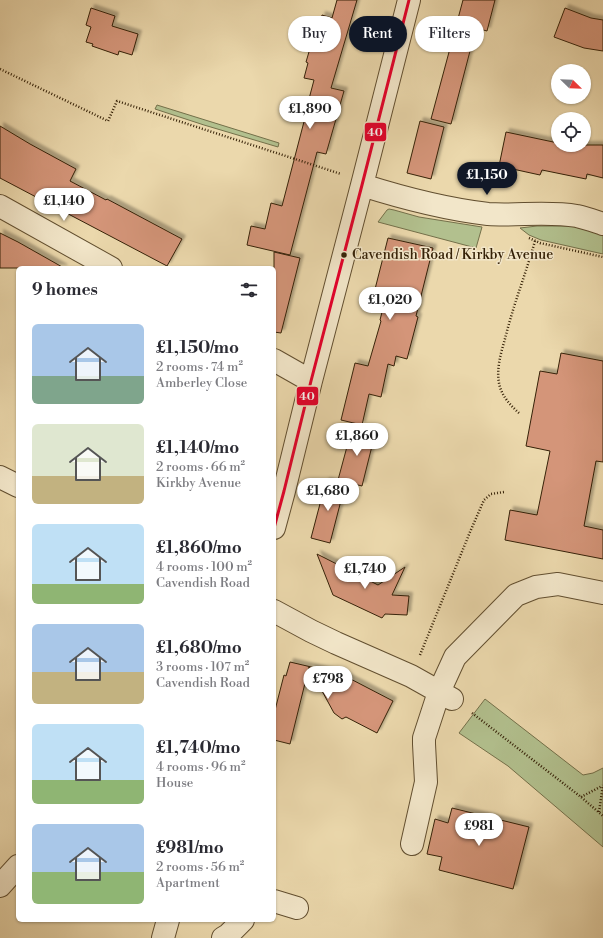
<!DOCTYPE html>
<html lang="en">
<head>
<meta charset="utf-8">
<style>
  body { margin:0; font-family:"Libre Bodoni",serif; background:#f7f7f7; color:#2b2b33; height:100vh; display:flex; flex-direction:column; font-size:15px; white-space:nowrap }
  * { box-sizing:border-box; margin:0 }
  p { font-size:13px; color:#7c7c81 }
  .icon { flex:none; width:22px; height:22px; fill:none; stroke:currentColor; stroke-width:2; stroke-linecap:round; stroke-linejoin:round }
  .map { position:relative; flex:1; overflow:hidden }
  .sheet { position:absolute; left:16px; top:266px; width:260px; height:656px; display:flex; flex-direction:column; background:#fff; border-radius:6px; box-shadow:0 1px 3px #0004 }
  .sheet>* { flex:none }
  .guide { position:absolute; left:288px; top:16px; width:255px; height:36px; display:flex; gap:8px }
  .needle { width:26px; rotate:113deg }
  .tools { position:absolute; left:551px; top:64px; display:grid; gap:8px }
  .tools a { display:grid; place-items:center; width:40px; height:40px; border-radius:50%; background:#fff; box-shadow:0 1px 3px #0004; font-size:20px }
  .price { position:absolute; translate:-50% -34px; padding:0 9px; border-radius:14px; background:#fff; color:#222; font-size:13px; line-height:26px; filter:drop-shadow(0 1px 2px #0008) }
  .price::after { content:''; position:absolute; left:50%; top:24px; width:12px; height:9px; margin-left:-6px; background:inherit; clip-path:polygon(0 0,100% 0,50% 100%) }
  .price.active { background:#111827; color:#fff }
  ul { padding:0; list-style:none }
  li { display:flex; align-items:center; gap:12px; height:100px; padding:0 16px }
  li span { display:grid; place-items:center; flex:none; width:112px; height:80px; border-radius:6px; color:#555 }
  li>.icon { margin-inline-start:auto }
  span .icon { width:48px; height:48px; fill:#fffc; stroke-width:1 }
  li b { font-size:17px }
  h2 { display:flex; justify-content:space-between; align-items:center; height:48px; padding:0 16px; font-size:17px }
  .chip { padding:0 14px; border-radius:18px; background:#fff; box-shadow:0 1px 3px #0004; font-size:14px; line-height:36px }
  .chip.active { background:#111827; color:#fff }
  .map>svg:first-child { display:block }
</style>
</head>
<body>
<div class="map">
<svg width="603" height="938" viewBox="0 0 603 938">
  <defs>
    <filter id="shadow"><feDropShadow dx="3.5" dy="-3.5" stdDeviation="1" flood-color="#0004"/></filter>
  </defs>
  <rect width="100%" height="100%" fill="#ebd8ac"/>
  <filter id="stains"><feTurbulence type="fractalNoise" baseFrequency=".005" numOctaves="4"/><feColorMatrix values="0 0 0 0 .2 0 0 0 0 .09 0 0 0 0 .02 0 0 0 .5 -.17"/></filter>
  <radialGradient id="worn" r=".72"><stop offset=".6" stop-color="#630" stop-opacity="0"/><stop offset="1" stop-color="#630" stop-opacity=".3"/></radialGradient>
  <path fill="#b2c08e" stroke="#74704a" d="M157,105L279,143L278,147L204,125L155,109Z
    M389,209L394,210L419,217L482,227L476,248L378,222L387,210Z
    M537,226H571L603,234V254L541,240L529,235L520,228Z
    M485,699L583,775L593,773L603,768V847L508,766L459,733Z"/>
  <path fill="#d49579" stroke="#352107" filter="url(#shadow)" d="M337,0H357L331,88L344,91L326,154L317,152L290,255L247,245L251,226L265,229L271,203L282,206L306,114H305L314,80L304,78L308,63L306,62L311,45H313L316,32L318,33L322,15L332,18Z
    M463,0H495L487,31L476,28L451,124L431,119Z
    M91,8L115,16L112,26L138,34L132,55L119,51L118,55L92,46L93,44L86,42L91,27L86,25Z
    M565,8L591,18L603,20V51L584,48L554,37Z
    M420,121L444,127L431,179L407,173Z
    M0,126L30,144L76,169L70,181L106,200L107,199L182,239L167,266L0,178Z
    M506,132L558,143V145H603V178L587,174L586,179L542,170L540,175L499,166Z
    M0,233L18,242L64,268H0Z
    M388,238L433,248L416,316L418,317L407,359L396,356L394,366L388,364L381,397L369,394L362,425L341,420L355,363L368,366L381,321L380,320L384,304L372,301Z
    M274,252L300,258L281,333L274,332Z
    M561,353L603,361V462L596,461L584,526L603,530V559L505,540L510,510L537,515L550,451L526,446L540,371L557,374Z
    M352,428L375,434L362,486L338,480Z
    M326,481L345,485L330,543L311,538Z
    M317,554L378,585L405,567L392,595L409,596L407,615L385,614L382,618L333,595Z
    M290,662L341,674L393,701L377,733L346,717L342,719L334,713L309,667L290,744L274,740V714L284,675L286,676Z
    M452,808L529,827L513,889L439,870L442,857L427,854L435,819L448,823Z"/>
  <g fill="none" stroke-linecap="round" stroke-linejoin="round">
    <g stroke="#624f30" stroke-width="24">
      <path id="minor" d="M362,185C403,198 445,209 488,214C517,216 547,211 577,216C586,218 594,221 603,224
        M0,206L111,268
        M274,360L311,381
        M0,477L18,486
        M274,528L284,491L311,381L362,185L409,0
        M274,611L311,631L336,643L411,676L452,699
        M412,844L426,782L424,744V738L439,692L455,657L516,595L536,587L558,584L603,593
        M0,886L18,866
        M274,901L297,908
        M163,938L168,920
        M223,938L228,935L243,920"/>
    </g>
    <path stroke="#352107" stroke-width="2.5" stroke-dasharray="1 2" stroke-linecap="butt" d="M0,69L108,121L117,101L341,174
      M529,238L540,243L603,257
      M519,413C510,405 501,395 499,383C496,367 502,350 506,335C514,303 526,273 535,241
      M420,655L470,532L484,500L491,494L504,492
      M472,713L581,797L603,816
      M581,797L602,786
      M599,812L603,785"/>
    <use href="#minor" stroke="#f2e6c9" stroke-width="22"/>
    <g stroke="#f2e6c9" stroke-width="6">
      <path id="bus-1" d="M274,528L284,491L311,381L362,185L409,0"/>
    </g>
    <use href="#bus-1" stroke="#e4002b" stroke-width="3"/>
  </g>
  <circle fill="#352107" stroke="#f2e6c9" stroke-width="1.5" cx="344" cy="255" r="3.5"/>
  <g text-anchor="middle" dominant-baseline="central" stroke-width="3" stroke-linejoin="round" paint-order="stroke">
    <g font-size="14" fill="#352107" stroke="#f2e6c9" text-anchor="start">
      <text x="352" y="255">Cavendish Road / Kirkby Avenue</text>
    </g>
  </g>
  <g stroke="#f2e6c9" stroke-width="1.5">
    <rect x="364" y="122" width="23" height="20" rx="4" fill="#e4002b"/>
    <rect x="296" y="386" width="23" height="20" rx="4" fill="#e4002b"/>
  </g>
  <g font-size="11" text-anchor="middle" font-weight="bold" fill="#fff">
    <text x="375" y="136">40</text>
    <text x="307" y="400">40</text>
  </g>
  <rect width="100%" height="100%" filter="url(#stains)"/>
  <rect width="100%" height="100%" fill="url(#worn)"/>
</svg>
<div class="tools">
<a><svg class="needle" viewBox="-14 -14 28 28"><path d="M0-13l5 13h-10z" fill="#e53935"/><path d="M0 13l5-13h-10z" fill="#7c7c81"/></svg></a>
<a><svg class="icon" aria-label="locate" viewBox="0 0 24 24"><circle cx="12" cy="12" r="6"/><path d="M12 2v4M12 18v4M2 12h4M18 12h4"/></svg></a>
</div>
<b class="price" style="left:310px;top:130px">£1,890</b>
<b class="price active" style="left:487px;top:196px">£1,150</b>
<b class="price" style="left:64px;top:222px">£1,140</b>
<b class="price" style="left:390px;top:321px">£1,020</b>
<b class="price" style="left:357px;top:457px">£1,860</b>
<b class="price" style="left:328px;top:512px">£1,680</b>
<b class="price" style="left:365px;top:590px">£1,740</b>
<b class="price" style="left:328px;top:700px">£798</b>
<b class="price" style="left:479px;top:847px">£981</b>
<div class="guide">
<a class="chip">Buy</a>
<a class="chip active">Rent</a>
<a class="chip">Filters</a>
</div>
<section class="sheet">
<h2>9 homes<svg class="icon" aria-label="filters" viewBox="0 0 24 24"><path d="M4 7h16M4 17h16"/><circle cx="9" cy="7" r="2"/><circle cx="15" cy="17" r="2"/></svg></h2>
<ul>
<li><span style="background:linear-gradient(#a9c7e8 65%,#7fa58c 0)"><svg class="icon" aria-label="home" viewBox="0 0 24 24"><path d="M3 11l9-7 9 7M6 9v11h12V9"/></svg></span><div><b>£1,150/mo</b><p>2 rooms · 74 m²</p><p>Amberley Close</p></div></li>
<li><span style="background:linear-gradient(#dfe7d0 65%,#c2b280 0)"><svg class="icon" aria-label="home" viewBox="0 0 24 24"><path d="M3 11l9-7 9 7M6 9v11h12V9"/></svg></span><div><b>£1,140/mo</b><p>2 rooms · 66 m²</p><p>Kirkby Avenue</p></div></li>
<li><span style="background:linear-gradient(#bfe0f5 75%,#8fb573 0)"><svg class="icon" aria-label="home" viewBox="0 0 24 24"><path d="M3 11l9-7 9 7M6 9v11h12V9"/></svg></span><div><b>£1,860/mo</b><p>4 rooms · 100 m²</p><p>Cavendish Road</p></div></li>
<li><span style="background:linear-gradient(#a9c7e8 60%,#c2b280 0)"><svg class="icon" aria-label="home" viewBox="0 0 24 24"><path d="M3 11l9-7 9 7M6 9v11h12V9"/></svg></span><div><b>£1,680/mo</b><p>3 rooms · 107 m²</p><p>Cavendish Road</p></div></li>
<li><span style="background:linear-gradient(#bfe0f5 70%,#8fb573 0)"><svg class="icon" aria-label="home" viewBox="0 0 24 24"><path d="M3 11l9-7 9 7M6 9v11h12V9"/></svg></span><div><b>£1,740/mo</b><p>4 rooms · 96 m²</p><p>House</p></div></li>
<li><span style="background:linear-gradient(#a9c7e8 60%,#8fb573 0)"><svg class="icon" aria-label="home" viewBox="0 0 24 24"><path d="M3 11l9-7 9 7M6 9v11h12V9"/></svg></span><div><b>£981/mo</b><p>2 rooms · 56 m²</p><p>Apartment</p></div></li>
</ul>
</section>
</div>
</body>
</html>
